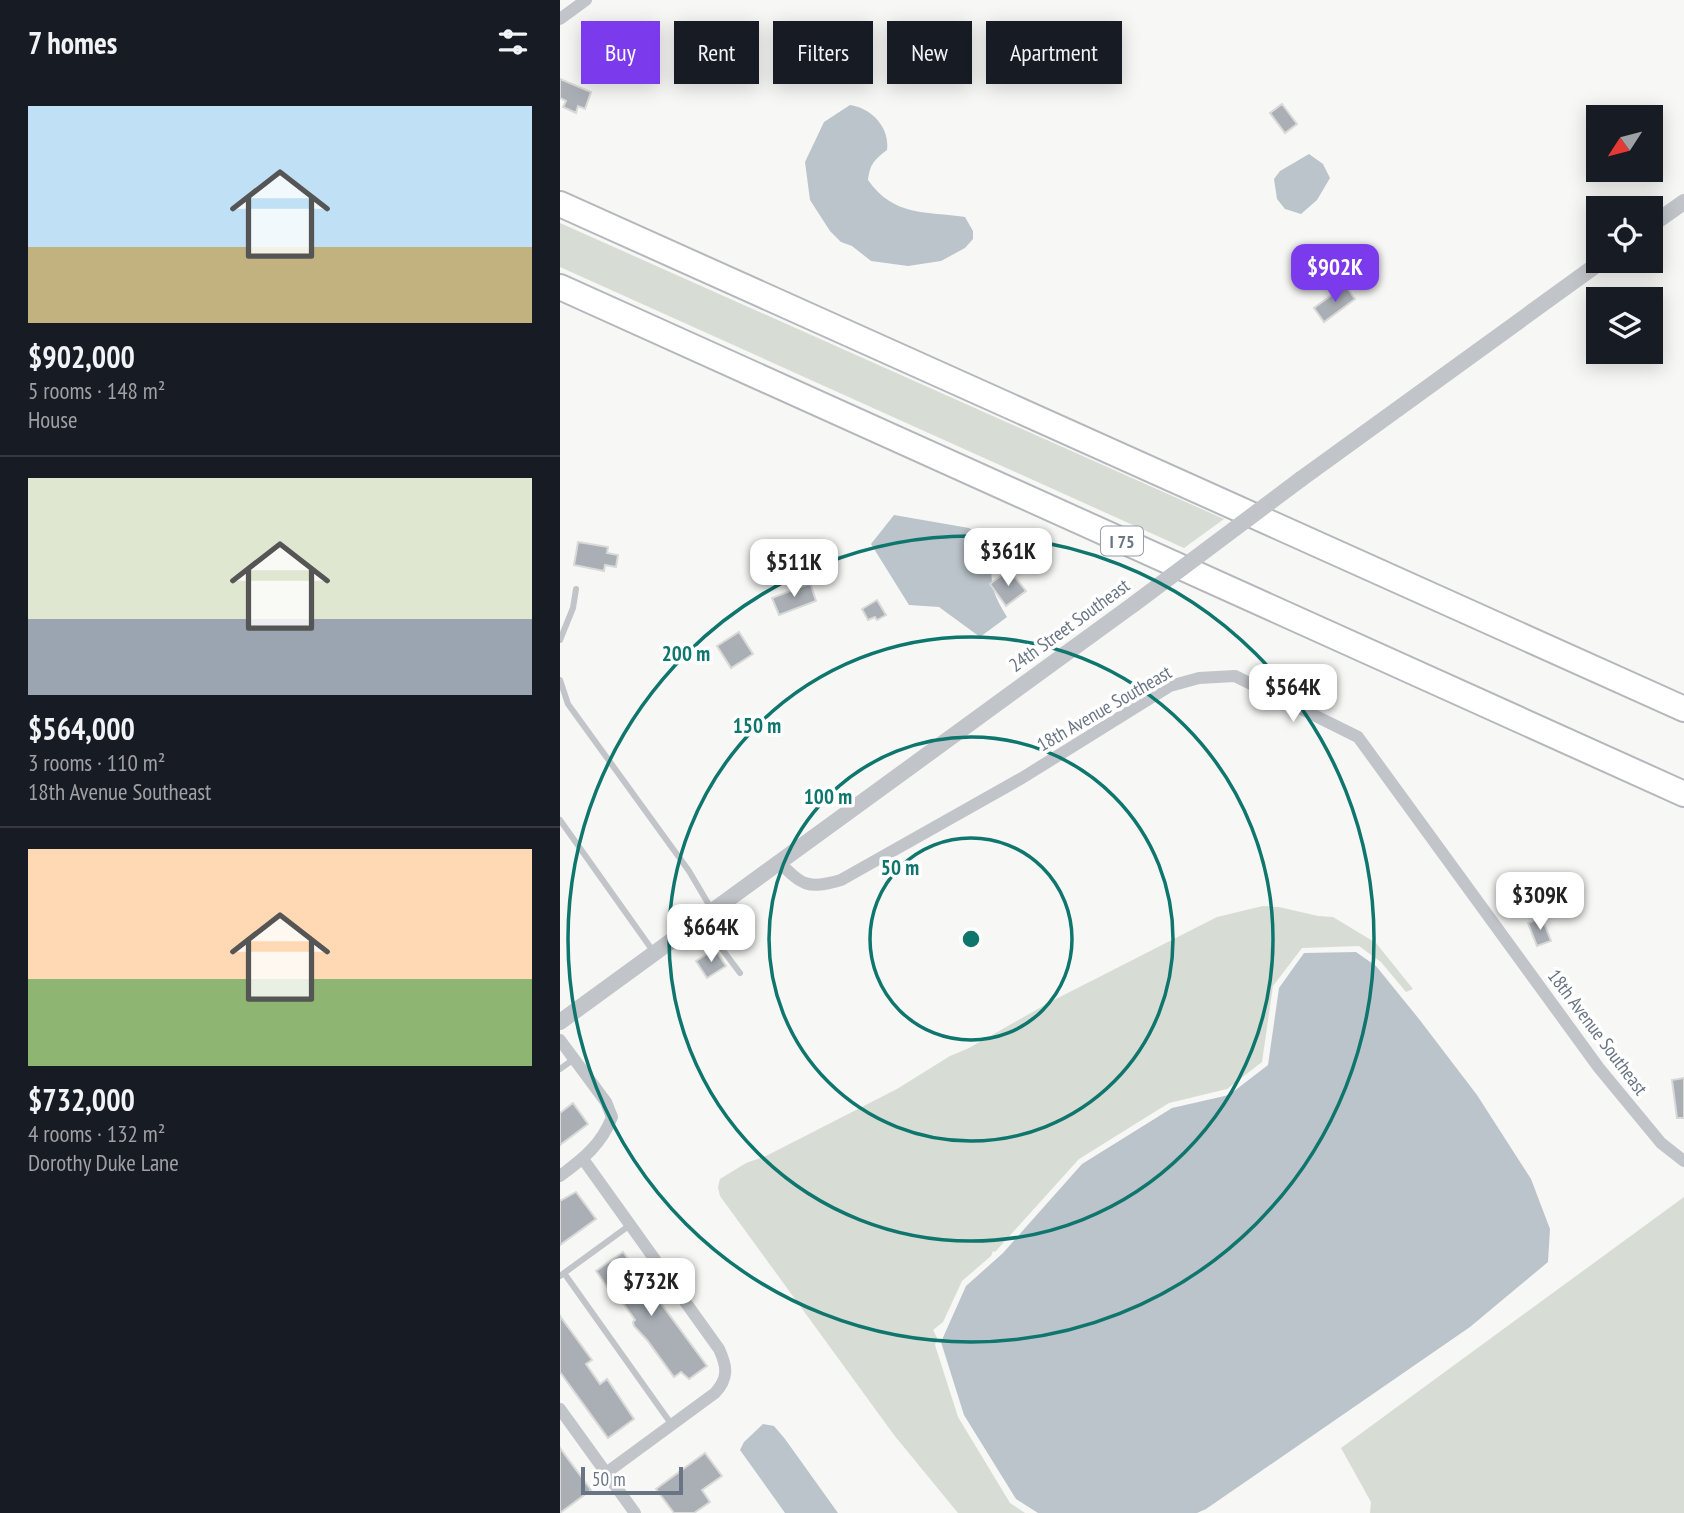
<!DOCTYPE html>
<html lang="en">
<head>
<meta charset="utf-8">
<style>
  body { margin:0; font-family:"PT Sans Narrow",sans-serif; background:#20242c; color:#f1f3f6; height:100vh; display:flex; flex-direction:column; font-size:26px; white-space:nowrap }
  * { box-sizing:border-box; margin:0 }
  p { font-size:23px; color:#9ea1a6 }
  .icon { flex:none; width:38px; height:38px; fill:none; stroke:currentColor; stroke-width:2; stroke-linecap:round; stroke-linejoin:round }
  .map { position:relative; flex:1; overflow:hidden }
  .drawer { display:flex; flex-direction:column; background:#171b24; width:560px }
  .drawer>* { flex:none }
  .guide { position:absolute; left:21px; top:21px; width:665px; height:63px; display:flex; gap:14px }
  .needle { width:46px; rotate:234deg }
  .tools { position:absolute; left:1026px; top:105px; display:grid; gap:14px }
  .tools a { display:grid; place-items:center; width:77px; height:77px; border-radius:0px; background:#171b24; box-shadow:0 4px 18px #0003; font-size:35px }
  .scale { position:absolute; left:21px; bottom:18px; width:102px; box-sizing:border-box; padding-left:7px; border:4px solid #697584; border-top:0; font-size:19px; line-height:24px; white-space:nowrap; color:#697584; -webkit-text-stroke:5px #fff; paint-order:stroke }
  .price { position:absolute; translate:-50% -60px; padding:0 16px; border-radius:14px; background:#fff; color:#222; font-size:23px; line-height:46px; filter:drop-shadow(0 2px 4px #0008) }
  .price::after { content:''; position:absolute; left:50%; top:42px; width:21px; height:16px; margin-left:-10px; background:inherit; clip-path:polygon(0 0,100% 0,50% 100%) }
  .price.current { background:#7c3aed; color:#fff }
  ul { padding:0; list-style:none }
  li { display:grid; align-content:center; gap:14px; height:371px; padding:0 28px }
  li+li { border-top:2px solid #363941 }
  li span { display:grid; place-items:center; height:217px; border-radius:0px; color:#555 }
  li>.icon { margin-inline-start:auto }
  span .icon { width:126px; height:126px; fill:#fffc; stroke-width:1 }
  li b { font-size:30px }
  h2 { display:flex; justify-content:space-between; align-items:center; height:84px; padding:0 28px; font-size:30px }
  .chip { padding:0 24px; border-radius:0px; background:#171b24; box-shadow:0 4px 18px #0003; font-size:24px; line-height:63px }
  .chip.current { background:#7c3aed; color:#fff }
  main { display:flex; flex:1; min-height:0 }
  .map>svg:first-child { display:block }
</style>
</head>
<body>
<main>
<section class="drawer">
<h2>7 homes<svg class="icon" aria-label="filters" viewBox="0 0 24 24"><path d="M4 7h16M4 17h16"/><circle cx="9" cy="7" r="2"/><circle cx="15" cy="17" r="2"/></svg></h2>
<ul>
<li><span style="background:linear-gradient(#bfe0f5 65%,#c2b280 0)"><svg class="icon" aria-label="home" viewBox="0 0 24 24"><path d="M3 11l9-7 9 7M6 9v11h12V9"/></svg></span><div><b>$902,000</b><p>5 rooms · 148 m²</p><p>House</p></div></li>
<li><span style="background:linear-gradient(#dfe7d0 65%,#9aa5b1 0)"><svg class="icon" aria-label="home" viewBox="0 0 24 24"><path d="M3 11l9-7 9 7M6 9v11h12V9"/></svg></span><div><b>$564,000</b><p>3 rooms · 110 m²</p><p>18th Avenue Southeast</p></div></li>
<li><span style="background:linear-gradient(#ffd9b3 60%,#8fb573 0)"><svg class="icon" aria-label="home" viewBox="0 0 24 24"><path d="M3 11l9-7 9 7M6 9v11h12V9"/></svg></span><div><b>$732,000</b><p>4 rooms · 132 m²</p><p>Dorothy Duke Lane</p></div></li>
</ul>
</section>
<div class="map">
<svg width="1124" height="1513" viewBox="0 0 1124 1513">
  <rect width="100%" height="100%" fill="#f7f7f5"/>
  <path fill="#d7dcd4" d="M0,223L664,519L624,548L0,267Z
    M703,906L719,907L758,916L773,917L816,943L853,989L846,992L821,962L799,946L742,948L713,986L702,1062L667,1089L609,1103L519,1159L435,1252L433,1251L431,1256L402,1281L383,1322L373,1330L377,1338L375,1345L398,1417L450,1503L465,1513H398L334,1435L160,1196L158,1187L160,1179L186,1163L206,1156L337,1089L390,1056L409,1048L492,1001L657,917Z
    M1124,1197V1513H810L811,1502L781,1448Z"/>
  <path fill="#bbc4ca" d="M290,105C312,108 330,128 327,150C314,160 310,164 308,180C334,217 366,211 405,217L413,231V239L405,248L381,261L348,266L311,261L292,246L281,242L270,231L250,200L245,162L264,122Z
    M749,154L763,164L770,178L757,200L741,214L725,209L717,199L714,179L720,171Z
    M334,515L409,528L433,545C430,578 429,589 447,617L420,637L379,607L349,605L311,544Z
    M796,952L816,966L859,1019L917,1095L971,1179L990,1229L988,1262L910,1327L646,1509L637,1513H478L456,1499L404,1415L381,1342L406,1286L443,1253L522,1164L612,1108L669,1095L708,1065L719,988L744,953Z
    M203,1424L214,1426L225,1439L278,1513H225L180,1450L184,1442Z"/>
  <path fill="#a9afb5" stroke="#d9d9d7" stroke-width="2" d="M0,79L31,92L25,109L18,106L16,113L3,107L6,101L0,98Z
    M722,104L737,124L725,133L710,113Z
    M785,285L795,299L764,322L754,308Z
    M18,542L48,547L47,553L58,555L56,567L45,565L44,571L14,565Z
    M446,572L452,579L455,577L466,591L446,606L430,584Z
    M248,584L251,585L256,601L219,615L212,598Z
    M317,600L326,615L317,620L315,617L308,620L302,609Z
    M179,632L193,654L171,668L157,646Z
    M982,918L991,941L977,946L968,923Z
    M155,949L166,966L147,978L136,961Z
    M1124,1078V1118H1117L1112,1080Z
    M13,1103L28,1124L0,1145V1113Z
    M16,1192L36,1219L0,1245V1201Z
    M63,1252L147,1366L129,1379L121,1372L114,1377L87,1340L74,1326L73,1322L75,1320L53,1289L50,1291L36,1271Z
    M0,1316L32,1360L26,1364L40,1384L47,1379L74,1419L48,1438L0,1372Z
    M0,1448L31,1490L0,1513Z
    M145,1453L162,1476L142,1490L150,1502L134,1513H114L96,1489Z"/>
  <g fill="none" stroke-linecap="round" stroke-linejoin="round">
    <g stroke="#b4b7bb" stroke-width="28">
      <path id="motorway" d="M0,204L1124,709
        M0,287L1124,794"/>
    </g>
    <path stroke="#c1c4c8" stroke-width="6" d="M0,640L13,608L16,589
      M0,680L8,704L129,871L152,910
      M0,820L93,951
      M141,921L180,973
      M0,1069L14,1059
      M4,1273L112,1425
      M0,1276L70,1225"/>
    <path stroke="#c1c4c8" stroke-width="12" d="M0,19L26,0
      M218,861C242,885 247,890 281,880L462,778L610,686L639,678L675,676L798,737L1039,1068L1101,1143L1124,1161
      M0,1040L46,1102L52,1117C42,1144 23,1159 0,1176
      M23,1159L159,1349C167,1366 169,1378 155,1393L46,1473
      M0,1409L75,1513"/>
    <path stroke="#c1c4c8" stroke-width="16" d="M1090,226L1124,202
      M741,479L1042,261
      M0,1022L574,604"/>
    <use href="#motorway" stroke="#fff" stroke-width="24"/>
    <path stroke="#c1c4c8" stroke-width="16" d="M574,604L741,479"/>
  </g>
  <g fill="none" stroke="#0f766e" stroke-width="3.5">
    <circle cx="411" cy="939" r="101"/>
    <circle cx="411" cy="939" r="202"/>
    <circle cx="411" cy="939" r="302"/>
    <circle cx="411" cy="939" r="403"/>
  </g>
  <g text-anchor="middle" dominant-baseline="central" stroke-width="7" stroke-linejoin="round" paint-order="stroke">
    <rect fill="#fff" stroke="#969ea9" stroke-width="2" x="541" y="526.5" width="42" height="29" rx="5"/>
    <g font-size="18" font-weight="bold" fill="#697584">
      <text x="562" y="541">I 75</text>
    </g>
    <g font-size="19" fill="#697584" stroke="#fff">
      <text transform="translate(509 625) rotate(-36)">24th Street Southeast</text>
      <text transform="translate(544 708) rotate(-30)">18th Avenue Southeast</text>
      <text transform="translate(1038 1032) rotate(53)">18th Avenue Southeast</text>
    </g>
  </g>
  <circle cx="411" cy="939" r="10" fill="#0f766e" stroke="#fff" stroke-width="3.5"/>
  <g font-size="21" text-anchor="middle" font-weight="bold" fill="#0f766e" stroke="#fff" stroke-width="7" stroke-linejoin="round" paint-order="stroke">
    <text x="126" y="661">200 m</text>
    <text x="197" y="733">150 m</text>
    <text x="268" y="804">100 m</text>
    <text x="340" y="875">50 m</text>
  </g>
</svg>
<div class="tools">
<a><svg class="needle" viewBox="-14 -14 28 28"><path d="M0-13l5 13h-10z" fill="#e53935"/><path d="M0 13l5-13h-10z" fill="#9ea1a6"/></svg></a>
<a><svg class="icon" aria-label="locate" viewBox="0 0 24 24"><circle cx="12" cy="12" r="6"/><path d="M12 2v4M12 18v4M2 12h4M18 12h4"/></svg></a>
<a><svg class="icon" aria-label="layers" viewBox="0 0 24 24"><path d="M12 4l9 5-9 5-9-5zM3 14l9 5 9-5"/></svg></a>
</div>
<div class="scale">50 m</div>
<b class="price current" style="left:775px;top:304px">$902K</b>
<b class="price" style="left:448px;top:588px">$361K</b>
<b class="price" style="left:234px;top:599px">$511K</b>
<b class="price" style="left:733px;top:724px">$564K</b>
<b class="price" style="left:980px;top:932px">$309K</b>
<b class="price" style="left:151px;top:964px">$664K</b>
<b class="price" style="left:91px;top:1318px">$732K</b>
<div class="guide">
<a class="chip current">Buy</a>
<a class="chip">Rent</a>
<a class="chip">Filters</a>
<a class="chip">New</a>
<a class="chip">Apartment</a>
</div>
</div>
</main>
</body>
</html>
